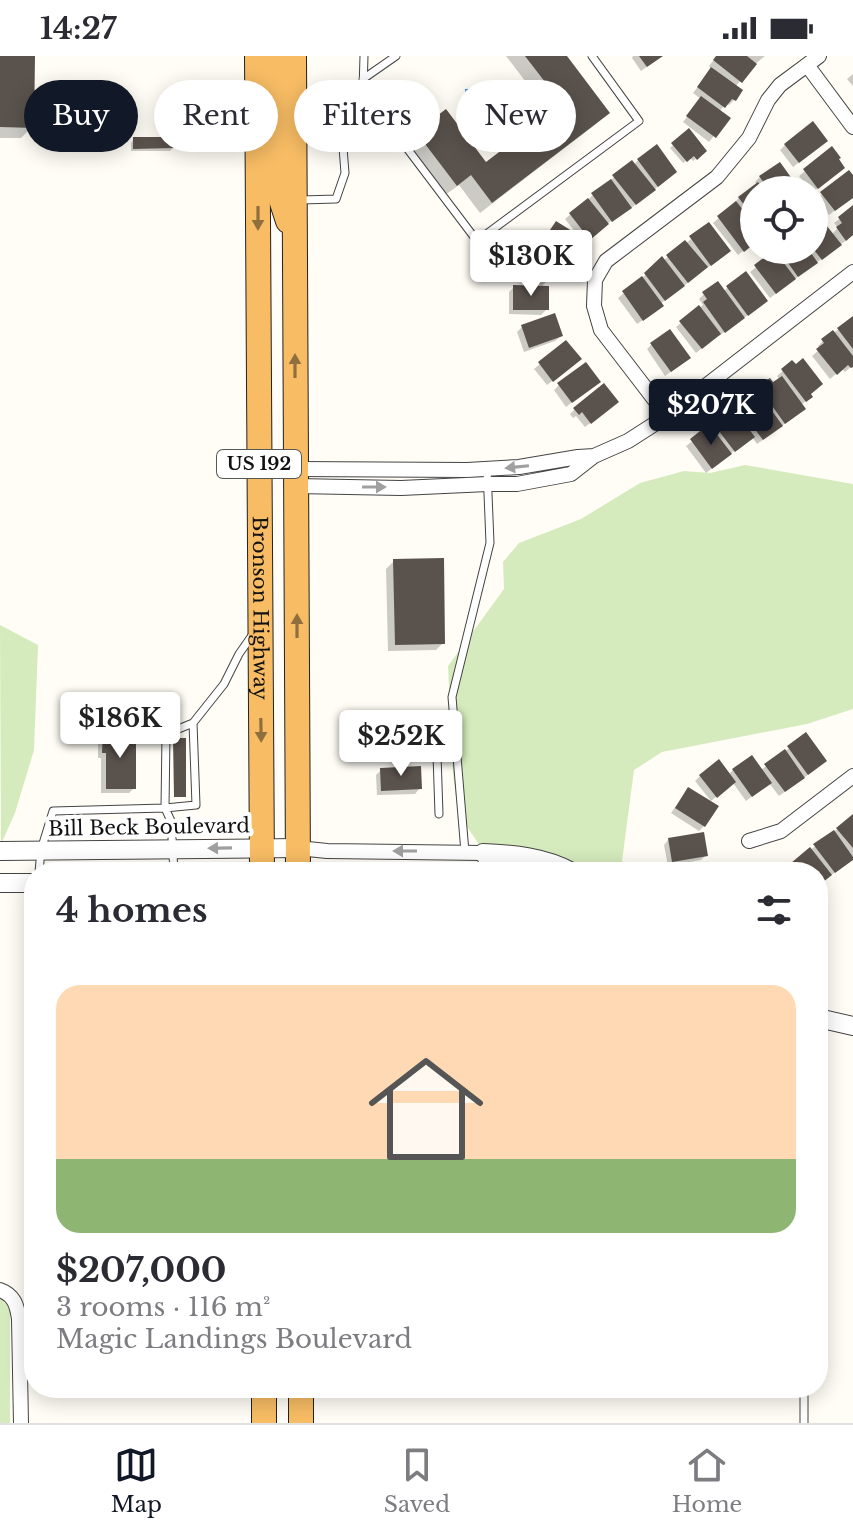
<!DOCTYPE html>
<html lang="en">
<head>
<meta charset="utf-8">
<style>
  body { margin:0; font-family:"Libre Baskerville",serif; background:#f2f2f3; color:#2b2b33; height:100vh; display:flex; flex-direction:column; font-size:30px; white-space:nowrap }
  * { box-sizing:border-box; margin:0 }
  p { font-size:26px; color:#7c7c81 }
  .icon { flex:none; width:44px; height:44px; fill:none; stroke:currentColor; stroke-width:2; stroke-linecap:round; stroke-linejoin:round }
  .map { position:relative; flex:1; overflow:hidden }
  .panel { position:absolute; left:24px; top:806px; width:804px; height:536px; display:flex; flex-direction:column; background:#fff; border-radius:32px; box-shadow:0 4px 20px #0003 }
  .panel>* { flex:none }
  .banner { position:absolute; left:24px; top:24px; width:806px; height:72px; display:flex; gap:16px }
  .tools { position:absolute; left:740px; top:120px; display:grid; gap:16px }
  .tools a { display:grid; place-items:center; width:88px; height:88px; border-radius:50%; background:#fff; box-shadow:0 4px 20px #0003; font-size:40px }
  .price { position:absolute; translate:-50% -68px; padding:0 18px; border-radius:8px; background:#fff; color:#222; font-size:26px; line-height:52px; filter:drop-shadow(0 2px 4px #0008) }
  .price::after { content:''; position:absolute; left:50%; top:48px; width:24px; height:18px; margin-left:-12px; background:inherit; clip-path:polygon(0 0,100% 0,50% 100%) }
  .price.active { background:#111827; color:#fff }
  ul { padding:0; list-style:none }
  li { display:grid; align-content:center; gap:16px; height:424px; padding:0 32px }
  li+li { border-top:2px solid #e1e1e2 }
  li span { display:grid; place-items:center; height:248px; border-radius:24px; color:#555 }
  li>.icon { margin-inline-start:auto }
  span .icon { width:144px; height:144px; fill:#fffc; stroke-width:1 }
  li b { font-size:34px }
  h2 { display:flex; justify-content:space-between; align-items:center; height:96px; padding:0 32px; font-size:34px }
  .chip { padding:0 28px; border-radius:36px; background:#fff; box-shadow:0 4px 20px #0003; font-size:28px; line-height:72px }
  .chip.active { background:#111827; color:#fff }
  .status { display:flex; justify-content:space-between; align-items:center; height:56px; padding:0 40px; background:#fff; direction:ltr }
  .status svg { height:22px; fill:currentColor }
  .tabs { display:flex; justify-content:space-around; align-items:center; height:112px; border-top:2px solid #e1e1e2; background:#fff; font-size:22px; color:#7c7c81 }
  .tabs a { display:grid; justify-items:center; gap:4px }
  .tabs .active { color:#111827 }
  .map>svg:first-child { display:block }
</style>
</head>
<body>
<div class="status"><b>14:27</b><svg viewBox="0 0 49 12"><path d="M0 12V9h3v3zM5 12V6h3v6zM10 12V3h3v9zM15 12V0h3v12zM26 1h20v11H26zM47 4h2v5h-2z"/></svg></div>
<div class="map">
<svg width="853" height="1367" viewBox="0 0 853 1367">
  <rect width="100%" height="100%" fill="#fffdf5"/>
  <path fill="#d5ebbd" d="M745,409L853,428V653L807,668L662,696L634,714L622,805L628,816H588L569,806L480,790L458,757L453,718L448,610L504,533L503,506L519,487L581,463L640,427L684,415L710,417Z
    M0,569L38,589L34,694L15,757L1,788Z
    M0,1242L7,1249L10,1256V1367H0Z"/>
  <path fill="#b9e0f7" stroke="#3f96cf" stroke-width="2" d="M497,33L499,44L470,54L466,34Z"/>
  <path fill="#0003" d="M0,0H33L32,71L21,82H0Z
    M506,0H564L607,57L596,68L480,157L459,129L445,139L406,88L417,77L445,55L486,109L551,59Z
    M633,0H662L641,15L632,2Z
    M717,0H744L746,2L747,0H765L753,10L735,31L741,35L734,44L729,49L726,47L719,56L728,63L709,86L683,66L701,43L693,37L712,13L709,10Z
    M853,18V30L847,23Z
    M689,75L705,95L693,105L690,102L683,107L670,92Z
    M134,83L173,92L170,95H131V87Z
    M785,89L820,90L793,111L780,94Z
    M832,93L837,117L814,135L810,134L799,120Z
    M638,104L670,121L630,153L605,169L584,188L583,186L566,209L557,204L547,225L542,230L510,214L520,194L525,189L537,194L556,167L580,182L565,163L614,121L634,109Z
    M760,121L797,134H754V186L738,199L713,167L735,148L734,147L739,142L757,129L755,126Z
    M853,123V140L829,159L817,143L822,138Z
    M853,152V179L770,242L750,216L778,194H814V166L831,179L838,172L834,167Z
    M709,169L723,200L660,248L656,255L637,268L618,242L640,224L662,203L663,205Z
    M514,231L547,253L541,259L509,258V236Z
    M728,231L760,250L719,280L718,279L696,297L676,271L703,249L699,243L704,238L723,236Z
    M853,262V309L845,316L842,313L830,323L812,300L820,293L818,290L823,285Z
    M522,271L561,280L555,285L524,296L517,276Z
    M566,287L574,308L547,329L534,313Z
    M652,288L683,307L665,320L647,293Z
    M792,307L811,341L801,349L798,358L757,388L752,381L706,417L686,390L760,332L773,329L780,324L777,320Z
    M559,329L593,330L566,351L554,334Z
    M611,351L585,371L576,360L573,362L570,358L575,353Z
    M394,505L443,587L436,594L388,595L386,513Z
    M103,678L134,732L129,737H101V702H98V683Z
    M806,679L820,710L779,740L769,727L746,745L733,727L711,745L695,725L700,720L728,719L733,714H761Z
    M381,714L420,732L415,738L377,739L376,719Z
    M688,733L704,770L699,775L671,757Z
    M853,761V803L818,829V816H789L787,813L792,808Z
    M669,783L706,799L701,804L668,810L664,789Z
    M714,809L719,816H706Z"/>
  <path fill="#5a524d" d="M0,0H35L34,72L0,71Z
    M525,0H567L610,57L492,147L471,119L457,130L416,76L446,53L486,106L562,48Z
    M639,0H663L647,11Z
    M716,0H747L757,8L742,27L713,4Z
    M711,11L743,34L736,45L732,43L725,52L697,31Z
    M701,40L731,62L716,82L686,60Z
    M813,65L828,85L799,107L784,88Z
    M689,72L707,95L697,104L694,100L687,106L671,87Z
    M133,81H175V92L133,93Z
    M657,88L677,116L658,131L637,103Z
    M832,90L841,102L839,103L845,112L818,133L803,113Z
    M632,104L656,134L636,149L612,119Z
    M780,106L800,134H769L759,120Z
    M849,114L853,119V142L835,155L820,136Z
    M611,123L632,152L612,166L591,137Z
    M758,126L764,134H754V162L738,141Z
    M588,142L609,168L590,184L569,157Z
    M736,145L754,168V188L744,196L717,160Z
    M853,149V179L846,185L836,171L842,167L838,161Z
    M819,160L842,189L822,204L814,194V164Z
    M556,165L586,184L572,205L542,186Z
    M709,166L731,195L711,210L689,180Z
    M685,184L708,211L688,227L666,199Z
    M525,186L560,204L549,226L514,208Z
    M774,194L796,223L776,238L754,209Z
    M779,194H809L818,207L798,221Z
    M662,200L685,230L665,245L644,217Z
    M746,215L768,245L748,260L726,230Z
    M642,220L664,250L643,265L622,235Z
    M718,225L745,262L725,277L703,246L707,243L702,236Z
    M513,229L549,230V254H513Z
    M699,249L721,278L702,293L679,265Z
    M555,257L563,280L529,292L521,269Z
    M853,260V293L837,272Z
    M670,273L691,302L671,316L650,287Z
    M833,274L853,300V311L851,312L848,309L837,319L816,293L824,287L821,283Z
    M566,284L582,303L553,326L538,306Z
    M803,302L823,328L811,338L813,341L806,346L781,313L792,304L796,308Z
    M586,306L601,326L572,347L557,327Z
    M782,320L806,353L785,368L758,330L770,322L773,326Z
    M604,327L619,346L591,368L582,356L579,359L573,352Z
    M756,333L783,370L763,384L736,348Z
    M732,351L755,381L735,396L712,366Z
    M709,368L732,398L712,413L690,383Z
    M444,502L445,588L395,589L393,503Z
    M136,675V733H106V697H102L103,676Z
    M806,676L827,705L808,719L787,690Z
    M173,682H186V741H174Z
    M785,693L805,722L785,736L764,708Z
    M752,699L772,727L752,741L732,713Z
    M719,703L736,726L717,742L699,719Z
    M421,710L422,733L381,735L380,712Z
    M688,731L719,750L705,771L675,752Z
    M853,758V792L836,772Z
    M834,774L853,801V804L835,817L813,788Z
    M704,776L708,800L672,806L668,782Z
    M810,791L832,819L818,830V816H798L791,807Z"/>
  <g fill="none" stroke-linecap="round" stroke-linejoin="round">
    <g stroke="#444" stroke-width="9">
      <path id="service" d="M364,0L363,34L477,185L639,65L592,0
        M363,23L396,0
        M301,144L336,143L345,117L342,79
        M437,699L439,758
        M465,796L452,641L490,487L487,413
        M39,816L41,794L53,755L165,752L166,678L193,667
        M174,816L171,765L165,752L196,749L193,667L224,628L239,598L253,578
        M481,816L483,798
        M804,1367V1332"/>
    </g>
    <g stroke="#444" stroke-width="16">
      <path id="minor" d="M807,9L853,71
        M667,360L601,274L594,250L595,224L606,205L717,121L749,82L768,44L780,29L819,0
        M296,413L467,414L519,411L578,401L594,400
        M296,430L401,432L488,428H517L571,418L594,400L628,385L667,360L853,216
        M749,785L781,775L853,720
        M298,792L327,795L483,797
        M0,1234C14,1239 17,1249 19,1263L21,1367"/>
    </g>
    <g stroke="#444" stroke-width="20">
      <path id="tertiary" d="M0,795L298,792
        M483,797C513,798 545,801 572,816
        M0,827H34
        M818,962L853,970"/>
    </g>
    <g stroke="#222" stroke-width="26">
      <g id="trunk">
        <path id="s1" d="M257,0L262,816"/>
        <path d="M275,0V125L288,165"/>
        <path d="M294,0L298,816"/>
        <path d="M264,1332V1367"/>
        <path d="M301,1332V1367"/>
      </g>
    </g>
    <use href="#service" stroke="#fff" stroke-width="7"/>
    <use href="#minor" stroke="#fff" stroke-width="14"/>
    <use href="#tertiary" stroke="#fff" stroke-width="18"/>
    <use href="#trunk" stroke="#f7bc64" stroke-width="24"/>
  </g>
  <defs><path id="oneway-solid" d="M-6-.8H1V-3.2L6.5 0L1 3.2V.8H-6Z" transform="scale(2)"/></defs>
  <g fill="#906f3f">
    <use href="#oneway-solid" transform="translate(258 162) rotate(90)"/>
    <use href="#oneway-solid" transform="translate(295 310) rotate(-90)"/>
    <use href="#oneway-solid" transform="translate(297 570) rotate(-90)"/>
    <use href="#oneway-solid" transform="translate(261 674) rotate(89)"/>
  </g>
  <g fill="#a0a0a0">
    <use href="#oneway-solid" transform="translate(517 411) rotate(174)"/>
    <use href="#oneway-solid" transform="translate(374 431)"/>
    <use href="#oneway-solid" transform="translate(220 792) rotate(179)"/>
    <use href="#oneway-solid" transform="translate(405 795) rotate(-180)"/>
  </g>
  <g text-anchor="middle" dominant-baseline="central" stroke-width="8" stroke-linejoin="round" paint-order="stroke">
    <rect fill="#fff" stroke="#585858" stroke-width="2" x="217" y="394" width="84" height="28" rx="6"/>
    <g font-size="18" font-weight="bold" fill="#111">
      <text x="259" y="408">US 192</text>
    </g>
    <g font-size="20" fill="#111" stroke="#fff">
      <text stroke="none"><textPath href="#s1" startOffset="552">Bronson Highway</textPath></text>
      <text transform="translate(149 771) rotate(-1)">Bill Beck Boulevard</text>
    </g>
  </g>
</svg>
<div class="tools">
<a><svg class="icon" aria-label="locate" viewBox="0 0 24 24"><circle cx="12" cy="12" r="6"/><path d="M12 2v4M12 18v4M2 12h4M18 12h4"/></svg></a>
</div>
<b class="price" style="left:531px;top:242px">$130K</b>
<b class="price active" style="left:711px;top:391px">$207K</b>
<b class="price" style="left:120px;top:704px">$186K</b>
<b class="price" style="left:401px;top:722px">$252K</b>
<div class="banner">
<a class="chip active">Buy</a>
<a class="chip">Rent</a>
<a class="chip">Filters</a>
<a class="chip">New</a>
</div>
<section class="panel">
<h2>4 homes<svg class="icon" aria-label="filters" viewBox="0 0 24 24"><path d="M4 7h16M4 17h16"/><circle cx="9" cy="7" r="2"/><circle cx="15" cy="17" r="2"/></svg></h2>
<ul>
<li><span style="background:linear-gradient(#ffd9b3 70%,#8fb573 0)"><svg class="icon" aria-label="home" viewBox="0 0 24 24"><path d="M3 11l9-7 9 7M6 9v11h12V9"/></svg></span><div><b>$207,000</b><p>3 rooms · 116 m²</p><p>Magic Landings Boulevard</p></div></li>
</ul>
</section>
</div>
<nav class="tabs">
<a class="active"><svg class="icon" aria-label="map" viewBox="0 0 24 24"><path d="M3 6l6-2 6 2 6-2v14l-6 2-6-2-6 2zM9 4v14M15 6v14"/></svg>Map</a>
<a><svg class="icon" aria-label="saved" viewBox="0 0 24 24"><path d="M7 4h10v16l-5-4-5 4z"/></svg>Saved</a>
<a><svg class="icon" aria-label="home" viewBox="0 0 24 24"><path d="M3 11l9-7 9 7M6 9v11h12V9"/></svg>Home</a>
</nav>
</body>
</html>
